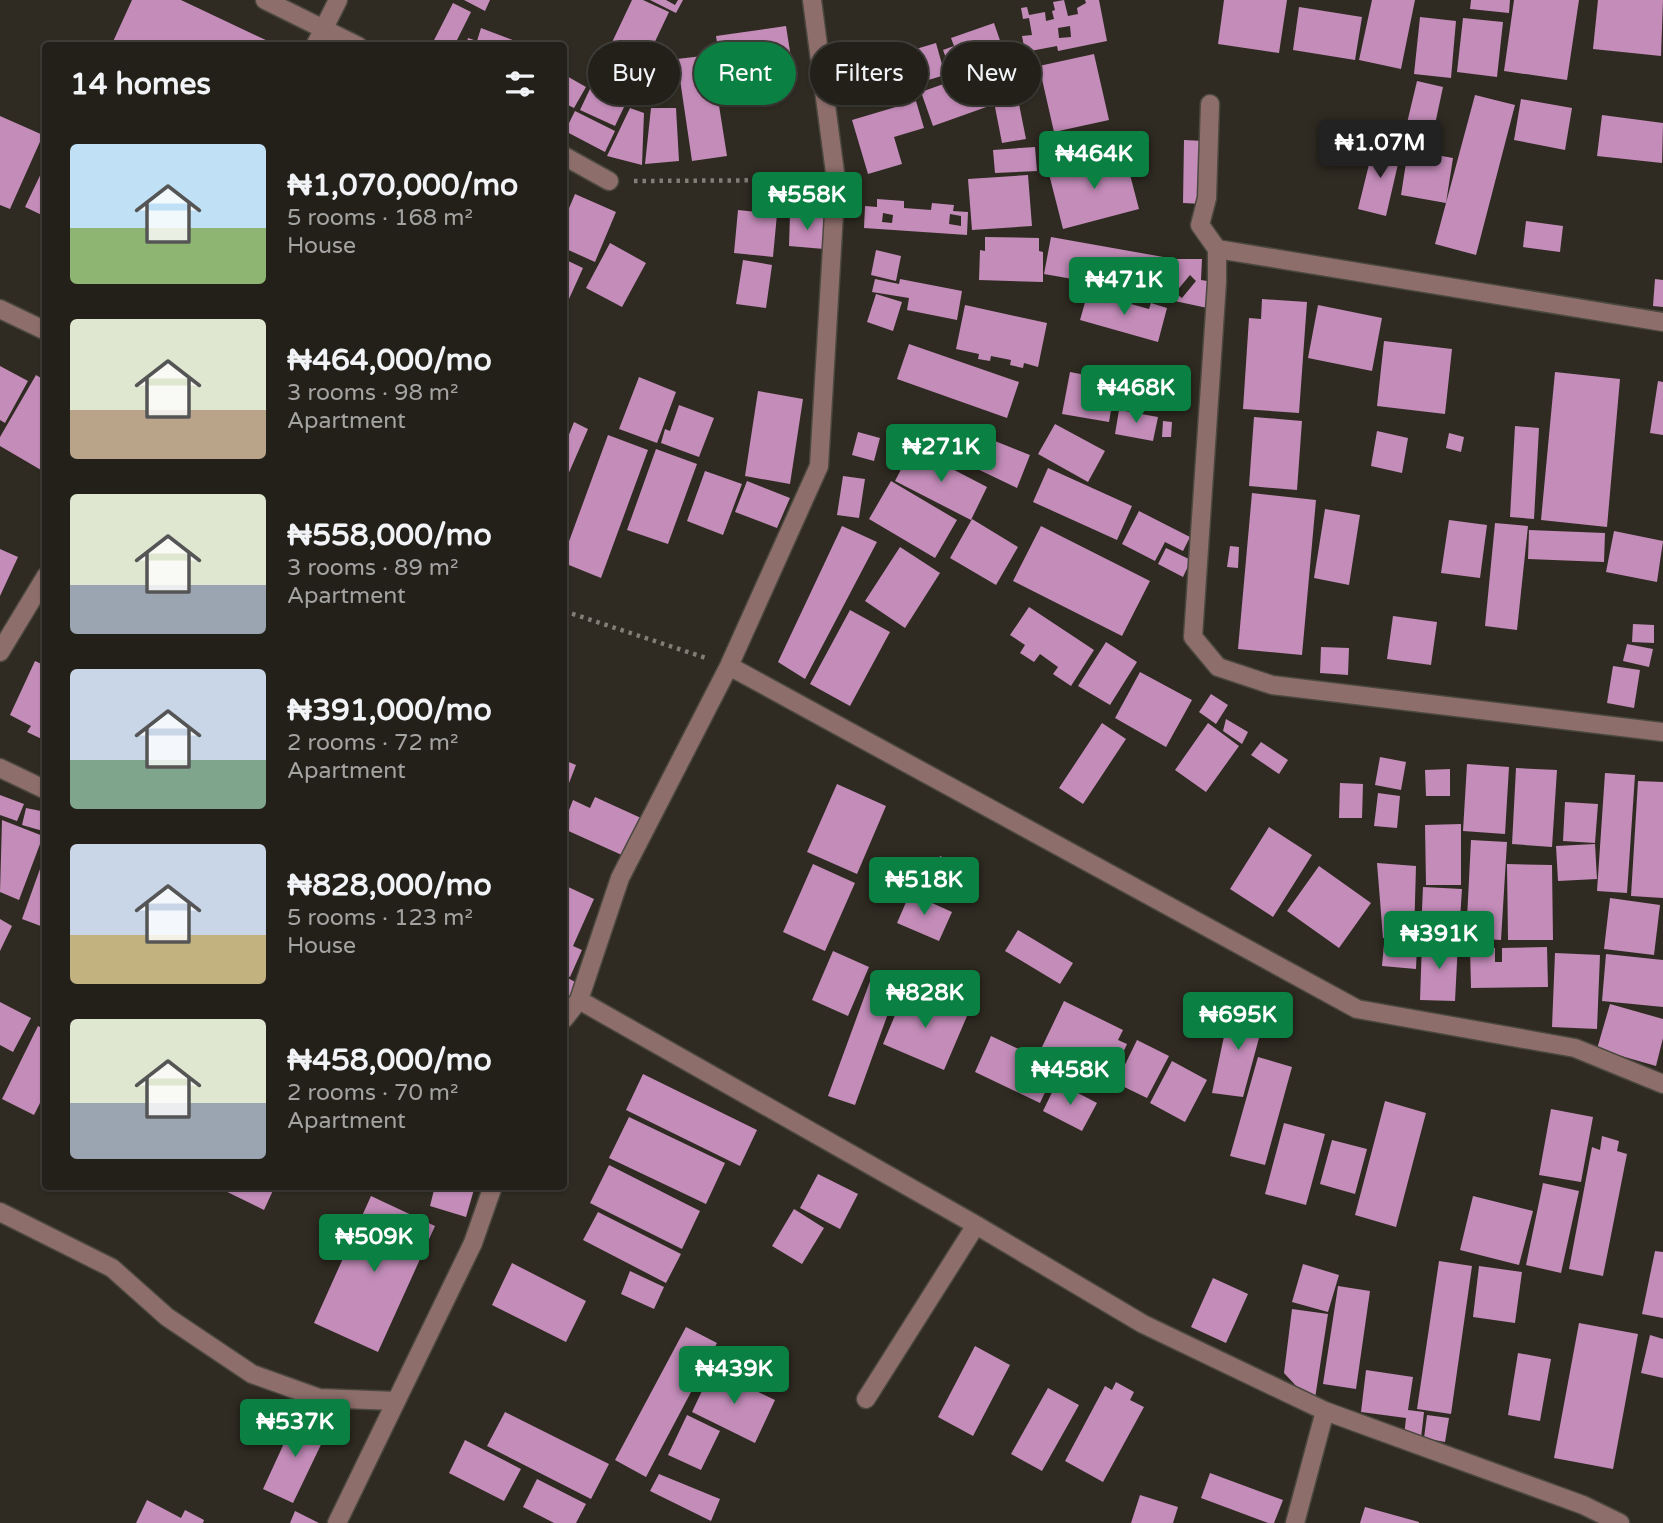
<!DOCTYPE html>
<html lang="en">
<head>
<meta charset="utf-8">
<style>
  body { margin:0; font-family:"Varela Round",sans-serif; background:#2f2d27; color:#f1f3f6; height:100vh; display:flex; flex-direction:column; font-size:26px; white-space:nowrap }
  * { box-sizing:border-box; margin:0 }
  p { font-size:23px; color:#a3a3a2 }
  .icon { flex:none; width:38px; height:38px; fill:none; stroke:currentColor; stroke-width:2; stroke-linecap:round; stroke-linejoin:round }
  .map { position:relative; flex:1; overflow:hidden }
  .drawer { position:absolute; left:42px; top:42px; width:525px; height:1148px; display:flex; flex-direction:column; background:#23201a; border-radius:7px; box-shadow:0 2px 5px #0004,0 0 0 2px #403e39 }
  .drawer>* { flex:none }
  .banner { position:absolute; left:588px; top:42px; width:665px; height:63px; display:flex; gap:14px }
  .price { position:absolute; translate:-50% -60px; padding:0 16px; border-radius:7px; background:#0b8043; color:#fff; font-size:23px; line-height:46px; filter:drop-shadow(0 2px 4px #0008) }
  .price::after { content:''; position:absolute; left:50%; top:42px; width:21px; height:16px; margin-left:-10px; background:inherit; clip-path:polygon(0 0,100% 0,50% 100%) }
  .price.selected { background:#222; color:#fff }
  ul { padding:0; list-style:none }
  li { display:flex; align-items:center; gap:21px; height:175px; padding:0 28px }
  li span { display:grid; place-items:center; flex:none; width:196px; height:140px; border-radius:7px; color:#555 }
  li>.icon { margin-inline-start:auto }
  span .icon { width:84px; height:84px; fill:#fffc; stroke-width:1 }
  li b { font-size:30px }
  h2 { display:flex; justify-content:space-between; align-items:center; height:84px; padding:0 28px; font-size:30px }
  .pill { padding:0 24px; border-radius:32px; background:#23201a; box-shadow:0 2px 5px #0004,0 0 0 2px #403e39; font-size:24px; line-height:63px }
  .pill.selected { background:#0b8043; color:#fff }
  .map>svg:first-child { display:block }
</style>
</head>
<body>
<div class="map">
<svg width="1663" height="1523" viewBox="0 0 1663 1523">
  <rect width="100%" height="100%" fill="#2f2b22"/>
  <path fill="#c38cb9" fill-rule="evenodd" d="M132,0H181L270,42L268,46H111Z
    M464,0H490L485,11Z
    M632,0H643L669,12L615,126L580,110Z
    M650,0H666L675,5L678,0H683L676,13Z
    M1064,0L1068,16L1078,14L1077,8L1086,3L1085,0H1099L1107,41L1058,51L1057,46L1025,52L1022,36L1032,35L1029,18L1023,19L1021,8L1027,7L1029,15L1045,12L1046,21L1054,19L1052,11L1055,10L1053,2ZM1070,26L1071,37L1059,38L1058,28Z
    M1224,0H1287L1279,53L1218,44Z
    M1372,0H1415L1401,69L1359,60Z
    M1471,0H1510L1509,13L1470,9Z
    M1514,0H1579L1567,80L1504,71Z
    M1598,0H1663L1661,56L1593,49Z
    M453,3L471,12L454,46H431Z
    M1299,7L1362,17L1355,60L1293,50Z
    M1420,17L1456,21L1451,78L1414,74Z
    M1463,18L1503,22L1497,77L1457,72Z
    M994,23L1006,58L960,74L958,69L951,71L943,50L954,46L951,38Z
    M786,26L794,77L724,87L716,36Z
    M481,28L526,45V46H466L468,38L477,41Z
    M936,43L945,75L895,90L886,58Z
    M1094,54L1109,120L1054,132L1039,66Z
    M711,55L727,156L692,161L677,59Z
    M1011,60L1023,94L933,126L921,92Z
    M876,69L879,97L854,99L852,71Z
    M565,75L586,87L574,108L564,103Z
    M1417,81L1443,87L1434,129L1407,123Z
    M1475,95L1515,105L1476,255L1435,244Z
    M1521,99L1572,108L1565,150L1514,140Z
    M916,101L924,128L894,137L902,164L868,174L852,120Z
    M1019,104L1026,139L1002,143L995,107Z
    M630,108L644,113L642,165L607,156Z
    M651,108H676L679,161L645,164Z
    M575,111L615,131L605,152L565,131Z
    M1602,115L1663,123L1662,163L1597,156Z
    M0,116L43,135L10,209L0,205Z
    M1184,140L1204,141L1203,204L1183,203Z
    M1374,144L1401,151L1386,216L1358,209Z
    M1035,147L1037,171L995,173L993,150Z
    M1408,150L1453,158L1446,203L1401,195Z
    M1124,152L1139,209L1063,229L1049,174L1069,169L1068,166Z
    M46,163V217L25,207Z
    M1028,175L1032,226L972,230L968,179Z
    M575,194L616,212L595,262L564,248V220Z
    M877,199L904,201V208L931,210L932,203L954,205L953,211L968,212L967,235L864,228L865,206L877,207ZM883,213L893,215L892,223L882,222ZM950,214L961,216V226L949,224Z
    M738,210L777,214L773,257L734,253Z
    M790,215L826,217L824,249L789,246Z
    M1526,221L1563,226L1560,252L1523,247Z
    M985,237L1039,238V251L1043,252V282L979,280L980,250L985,251Z
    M1051,237L1169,258L1166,277L1161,276L1158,294L1044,274Z
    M610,243L646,263L622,307L586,288Z
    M876,250L901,256L896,281L871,275Z
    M564,259L583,268L564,310Z
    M1172,259H1202L1201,280L1207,281L1208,259L1212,309L1170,300ZM1190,275L1196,281L1182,298L1175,293Z
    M743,260L772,265L766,308L736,304Z
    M875,279L899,284L900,279L962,291L957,320L907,310L909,298L872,292Z
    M1655,279L1663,280V307L1653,306Z
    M1088,292L1149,309L1151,303L1167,308L1158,342L1080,320Z
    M876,294L902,302L893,331L867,322Z
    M1262,299L1307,302L1299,413L1243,409L1249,318L1261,319Z
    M965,305L1047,323L1038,367L1024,363L1023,368L1010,365L1011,360L991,356L990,361L978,359L979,354L956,349Z
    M1318,305L1382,318L1372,371L1308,358Z
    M1384,341L1452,349L1445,414L1377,406Z
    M909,344L1019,382L1007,418L897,379Z
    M0,366L28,381L5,423L0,420Z
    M1070,372L1116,381L1109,422L1062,414Z
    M1555,372L1620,379L1607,527L1541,520Z
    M36,375L46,381V462L41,470L0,446V437Z
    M639,377L676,392L657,443L619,429Z
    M1658,381L1663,382V435L1650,433Z
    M758,391L803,399L790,484L745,476Z
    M679,405L714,418L699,457L661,443L665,429L670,431Z
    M1119,410L1158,417L1153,441L1115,434Z
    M1254,417L1302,421L1297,490L1249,486Z
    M1163,421L1172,422L1171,437H1162Z
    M574,422L588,429L564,484V447Z
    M1055,424L1105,451L1088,482L1038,454Z
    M1515,426L1539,428L1534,519L1510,517Z
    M1377,431L1408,438L1402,473L1371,466Z
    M858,432L880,438L874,461L852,455Z
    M975,433L1030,455L1017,488L967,464Z
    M1449,433L1464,437L1461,452L1446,448Z
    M608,435L648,450L601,578L564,563V555Z
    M912,448L987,487L971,520L895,481Z
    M656,449L697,464L668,544L627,530Z
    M1048,468L1132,506L1117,540L1033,502Z
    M705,471L742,484L723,535L687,521Z
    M843,476L865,479L859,518L837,515Z
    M747,481L790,498L777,528L735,512Z
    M891,481L957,520L935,558L869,519Z
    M1252,493L1316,500L1302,655L1238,649Z
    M1325,509L1360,515L1349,585L1314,578Z
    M1139,511L1190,537L1183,551L1165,542L1155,561L1122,544Z
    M972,519L1018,547L996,585L950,558Z
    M1449,520L1487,525L1480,578L1441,573Z
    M1495,523L1528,526L1517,630L1485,626Z
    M842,526L877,542L805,679L778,662Z
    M1041,526L1150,581L1122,636L1013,581Z
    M1529,530L1605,533L1604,562L1528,559Z
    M1614,531L1663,541L1657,582L1606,572Z
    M1230,546L1239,547L1238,568L1227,567Z
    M900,547L940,573L905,628L865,601Z
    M1166,548L1191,560L1183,577L1158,564Z
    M0,549L18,557L0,596Z
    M1029,607L1094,650L1071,686L1053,674L1058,667L1040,654L1034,662L1020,653L1025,645L1010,635Z
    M850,610L890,632L850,706L810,684Z
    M1393,616L1437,622L1431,665L1387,659Z
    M1633,624L1654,625V643L1632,642Z
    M1106,642L1137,662L1110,705L1078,686Z
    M1627,644L1653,649L1649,667L1623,661Z
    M1321,647L1349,648L1348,675L1320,673Z
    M35,661L46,666V741L27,732L31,726L10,715Z
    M1613,666L1640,670L1634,708L1607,703Z
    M1140,672L1192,700L1166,747L1115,718Z
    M1211,694L1228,705L1216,724L1199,712Z
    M1226,719L1248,732L1242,744L1223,731Z
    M1102,723L1126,739L1083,804L1059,788Z
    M1208,723L1239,746L1206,792L1175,770Z
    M1261,742L1288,760L1279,774L1251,755Z
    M1380,757L1406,762L1401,790L1375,785Z
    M564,760L576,765L564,796Z
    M1467,764L1509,767L1505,834L1463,831Z
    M1516,768L1557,770L1552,847L1512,844Z
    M1450,769V796H1426L1425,770Z
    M1605,773L1635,775L1627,893L1597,891Z
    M1638,781L1663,782V898L1631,896Z
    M1340,783L1363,784L1362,818H1339Z
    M837,784L886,806L857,874L807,852Z
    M1378,793L1400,796L1397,828L1374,826Z
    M0,795L24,804L17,821L0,815Z
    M595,797L641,818L624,856L564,829V823L573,800L590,808Z
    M1565,802L1598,804L1595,843L1563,841Z
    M26,808L46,812L43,831L22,825Z
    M2,820L43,836L19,900L0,892Z
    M1461,824V885H1426L1425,825Z
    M1269,827L1312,855L1273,917L1230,889Z
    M1471,840L1507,842L1501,940L1466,938Z
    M1595,844L1597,879L1558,881L1556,846Z
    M45,855L46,856V928L22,919Z
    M940,856L970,869L957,898L927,885Z
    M1377,863L1416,866L1414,936L1383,938Z
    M813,864L855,883L825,951L783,932Z
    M1507,864L1552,865L1553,940H1508Z
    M1319,866L1371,903L1339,948L1287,911Z
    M564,885L594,899L573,946L582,950L570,977L564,974Z
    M1423,887L1462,889L1459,935L1421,932Z
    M910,893L952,912L939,941L897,923Z
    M1610,898L1660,905L1654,955L1604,949Z
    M0,919L12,926L0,951Z
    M1018,930L1073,963L1060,984L1005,951Z
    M1422,942L1458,943L1455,1001L1420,1000Z
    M1384,944L1417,946L1416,969L1382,966Z
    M1547,947L1548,987L1471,988L1470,948H1495V962H1502V948Z
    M833,951L869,967L848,1016L812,1000Z
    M1555,953L1600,955L1597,1029L1552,1027Z
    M1606,954L1663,960V1007L1602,1001Z
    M873,973L899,983L855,1105L828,1096Z
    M564,976L577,983L569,1002L564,999Z
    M905,991L967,1016L944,1070L883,1044Z
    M1064,1001L1123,1030L1118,1040L1127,1044L1110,1081L1042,1047Z
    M0,1002L31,1018L13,1052L0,1045Z
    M1610,1004L1663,1019V1038L1656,1066L1597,1049Z
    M1230,1008L1265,1016L1243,1097L1212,1093Z
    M38,1026L46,1030V1091L34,1115L2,1099Z
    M991,1036L1057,1067L1040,1103L975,1072Z
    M1137,1040L1169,1056L1147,1098L1116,1083Z
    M1258,1057L1292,1067L1265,1165L1230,1156Z
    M1172,1061L1207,1080L1185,1122L1150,1103Z
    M643,1074L757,1130L740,1166L626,1110Z
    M1057,1082L1097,1103L1082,1131L1043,1111Z
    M1385,1101L1426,1113L1396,1227L1355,1215Z
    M1551,1109L1593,1117L1581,1182L1539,1175Z
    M629,1117L725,1163L706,1204L609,1158Z
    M1284,1123L1325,1134L1306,1205L1265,1194Z
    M1602,1136L1619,1141L1617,1151L1627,1154L1603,1276L1569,1269L1592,1147L1600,1150Z
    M1332,1140L1367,1149L1355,1194L1320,1184Z
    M609,1165L700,1211L682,1249L590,1203Z
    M818,1174L858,1194L840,1229L800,1208Z
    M1543,1183L1579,1191L1561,1273L1526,1265Z
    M215,1186H275L264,1210Z
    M435,1186H475L466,1217L430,1206Z
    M371,1196L435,1226L378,1352L314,1323Z
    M1473,1196L1533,1211L1519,1265L1460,1250Z
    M794,1209L824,1228L802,1264L772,1246Z
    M598,1212L681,1254L666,1283L583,1240Z
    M1655,1251L1663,1252V1318L1642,1314Z
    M1439,1261L1472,1266L1451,1414L1417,1409Z
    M512,1263L586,1301L566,1342L492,1305Z
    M1303,1264L1339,1275L1328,1312L1292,1302Z
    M1479,1266L1522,1272L1515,1323L1473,1317Z
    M630,1271L664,1287L654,1309L621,1294Z
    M1213,1278L1248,1294L1226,1343L1191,1327Z
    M1338,1286L1370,1291L1356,1389L1323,1384Z
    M1292,1309L1328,1314L1314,1405L1284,1373Z
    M1579,1323L1638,1334L1613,1469L1554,1458Z
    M686,1327L717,1343L646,1477L615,1460Z
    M1650,1335L1663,1339V1378L1641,1373Z
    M975,1346L1010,1365L973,1436L938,1417Z
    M1518,1353L1551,1359L1540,1421L1508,1415Z
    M712,1370L775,1400L755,1443L692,1412Z
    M1366,1370L1413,1377L1408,1410L1424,1412L1421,1438L1404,1436L1406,1418L1361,1412Z
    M1116,1382L1134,1392L1130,1400L1144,1407L1103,1482L1065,1461L1105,1386L1112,1390Z
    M1048,1388L1079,1405L1042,1471L1011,1454Z
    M505,1412L609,1464L591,1499L487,1446Z
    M297,1415L328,1430L293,1503L263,1489Z
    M687,1415L720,1431L701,1470L668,1455Z
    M1427,1415L1449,1418L1445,1442L1424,1438Z
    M465,1440L521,1469L504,1501L449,1473Z
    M1210,1473L1283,1500L1274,1523H1268L1201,1498Z
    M659,1474L720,1499L711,1521L650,1491Z
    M537,1479L586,1504L576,1523H554L523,1507Z
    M1140,1495L1178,1507L1173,1523H1131Z
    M147,1500L181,1518L185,1510L204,1520L203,1523H136Z
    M1365,1507L1419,1522V1523H1360Z
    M295,1511L319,1523H290Z"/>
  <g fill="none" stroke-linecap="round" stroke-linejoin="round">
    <g stroke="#4b483f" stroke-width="21">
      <path id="minor" d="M265,0L358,46
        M315,46L338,0
        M1210,104L1207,198L1200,225L1217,249
        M564,156L609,181
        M0,309L46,331
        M1663,322L1217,249V282L1193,637L1218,667L1272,685L1663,732
        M0,652L46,576
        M729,666L1357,1009L1575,1048L1663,1084
        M0,768L46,790
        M579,1000L976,1225L1143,1324L1325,1411L1583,1505L1620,1523
        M564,1019L579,1000L620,878L729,666L819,466L836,180L812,0
        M0,1212L112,1268L167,1317L252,1374L319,1398L396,1401
        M866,1399L976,1225
        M337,1523L473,1243L493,1186
        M1295,1523L1325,1411"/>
    </g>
    <path stroke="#827e77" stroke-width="4.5" stroke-dasharray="3.5 5" stroke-linecap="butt" d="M634,181L810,180
      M564,611L706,658"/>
    <use href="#minor" stroke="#8d6e6b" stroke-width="18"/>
  </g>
</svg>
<b class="price selected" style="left:1380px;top:180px">₦1.07M</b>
<b class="price" style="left:1094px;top:191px">₦464K</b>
<b class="price" style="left:807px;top:232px">₦558K</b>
<b class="price" style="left:1124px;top:317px">₦471K</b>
<b class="price" style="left:1136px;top:425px">₦468K</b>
<b class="price" style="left:941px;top:484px">₦271K</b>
<b class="price" style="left:924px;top:917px">₦518K</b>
<b class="price" style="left:1439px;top:971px">₦391K</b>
<b class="price" style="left:925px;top:1030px">₦828K</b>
<b class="price" style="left:1238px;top:1052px">₦695K</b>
<b class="price" style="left:1070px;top:1107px">₦458K</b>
<b class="price" style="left:374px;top:1274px">₦509K</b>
<b class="price" style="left:734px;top:1406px">₦439K</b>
<b class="price" style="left:295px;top:1459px">₦537K</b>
<div class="banner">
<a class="pill">Buy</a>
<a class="pill selected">Rent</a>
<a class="pill">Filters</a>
<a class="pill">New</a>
</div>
<section class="drawer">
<h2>14 homes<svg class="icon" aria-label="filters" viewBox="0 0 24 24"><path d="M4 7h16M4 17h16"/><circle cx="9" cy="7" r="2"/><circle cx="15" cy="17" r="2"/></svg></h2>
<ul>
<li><span style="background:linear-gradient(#bfe0f5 60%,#8fb573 0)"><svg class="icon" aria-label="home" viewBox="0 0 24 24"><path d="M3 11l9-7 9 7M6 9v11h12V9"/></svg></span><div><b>₦1,070,000/mo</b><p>5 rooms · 168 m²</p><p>House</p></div></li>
<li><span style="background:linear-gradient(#dfe7d0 65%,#b9a48a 0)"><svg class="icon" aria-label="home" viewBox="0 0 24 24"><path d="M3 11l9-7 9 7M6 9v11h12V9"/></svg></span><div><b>₦464,000/mo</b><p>3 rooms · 98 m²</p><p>Apartment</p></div></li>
<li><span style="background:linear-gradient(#dfe7d0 65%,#9aa5b1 0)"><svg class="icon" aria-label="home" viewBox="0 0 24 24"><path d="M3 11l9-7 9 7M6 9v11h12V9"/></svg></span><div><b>₦558,000/mo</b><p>3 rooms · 89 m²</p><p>Apartment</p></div></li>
<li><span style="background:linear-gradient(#c9d6e8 65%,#7fa58c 0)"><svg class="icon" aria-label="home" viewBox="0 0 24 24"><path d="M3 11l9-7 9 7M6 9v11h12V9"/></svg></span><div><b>₦391,000/mo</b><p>2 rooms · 72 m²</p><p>Apartment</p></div></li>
<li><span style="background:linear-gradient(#c9d6e8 65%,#c2b280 0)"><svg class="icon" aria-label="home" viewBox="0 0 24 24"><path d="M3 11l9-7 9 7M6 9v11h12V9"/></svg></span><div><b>₦828,000/mo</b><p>5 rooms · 123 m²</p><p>House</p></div></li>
<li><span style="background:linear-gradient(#dfe7d0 60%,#9aa5b1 0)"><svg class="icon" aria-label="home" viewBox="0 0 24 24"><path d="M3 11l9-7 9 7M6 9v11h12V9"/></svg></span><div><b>₦458,000/mo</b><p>2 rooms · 70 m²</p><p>Apartment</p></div></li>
</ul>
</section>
</div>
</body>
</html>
